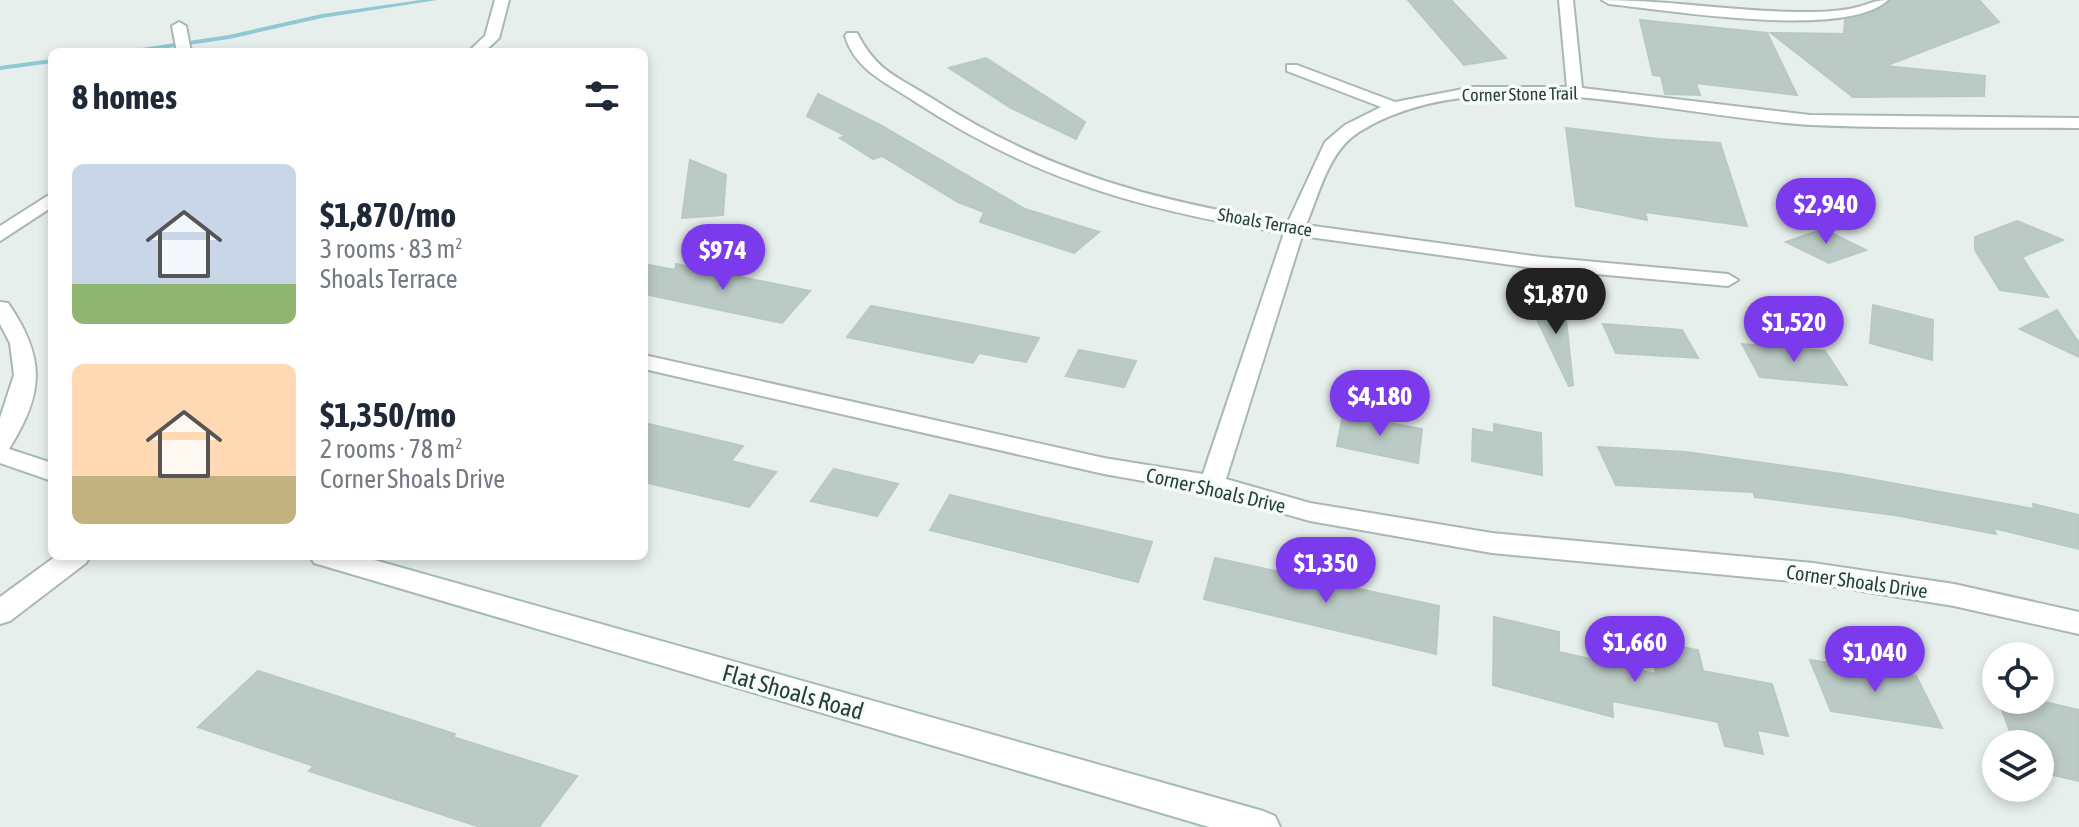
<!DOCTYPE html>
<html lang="en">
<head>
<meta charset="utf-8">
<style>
  body { margin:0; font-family:"Asap Condensed",sans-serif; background:#f2f2f3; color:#1f2937; height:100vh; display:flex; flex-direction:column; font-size:30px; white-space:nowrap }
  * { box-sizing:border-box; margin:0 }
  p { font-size:26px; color:#747a83 }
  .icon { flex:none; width:44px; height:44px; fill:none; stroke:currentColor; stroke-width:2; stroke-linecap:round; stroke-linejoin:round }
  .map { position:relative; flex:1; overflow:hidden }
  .side { position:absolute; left:48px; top:48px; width:600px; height:512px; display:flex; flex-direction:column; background:#fff; border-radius:12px; box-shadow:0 4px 12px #0003 }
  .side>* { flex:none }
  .buttons { position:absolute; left:1982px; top:642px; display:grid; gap:16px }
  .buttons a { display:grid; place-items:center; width:72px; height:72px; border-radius:50%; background:#fff; box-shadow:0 4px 12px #0003; font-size:40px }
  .price { position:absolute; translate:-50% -68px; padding:0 18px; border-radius:28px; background:#7c3aed; color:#fff; font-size:26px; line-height:52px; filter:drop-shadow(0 2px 4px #0008) }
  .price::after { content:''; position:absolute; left:50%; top:48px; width:24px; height:18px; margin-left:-12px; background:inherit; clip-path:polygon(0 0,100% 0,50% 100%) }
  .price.current { background:#222; color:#fff }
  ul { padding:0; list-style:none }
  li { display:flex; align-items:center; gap:24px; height:200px; padding:0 24px }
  li span { display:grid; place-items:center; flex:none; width:224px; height:160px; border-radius:12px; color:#555 }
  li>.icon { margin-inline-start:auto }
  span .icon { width:96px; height:96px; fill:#fffc; stroke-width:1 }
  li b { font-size:34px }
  h2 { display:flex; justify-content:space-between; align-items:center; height:96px; padding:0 24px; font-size:34px }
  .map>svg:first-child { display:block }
</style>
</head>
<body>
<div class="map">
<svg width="2079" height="827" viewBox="0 0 2079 827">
  <rect width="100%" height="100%" fill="#e6efeb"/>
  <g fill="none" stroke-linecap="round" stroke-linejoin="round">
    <path fill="#8ec9d4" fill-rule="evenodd" d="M421,0H437L322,18L229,39L141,52H125L128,50L229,35L322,14Z
      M52,59V63L0,70V66Z"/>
  </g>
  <path fill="#bbcac4" stroke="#b8c9c2" stroke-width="2" d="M1408,0H1451L1506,58L1464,65Z
    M1891,0H1979L1999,22L1885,66L1985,76L1984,96L1853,97L1771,33L1844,34L1845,20L1868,15Z
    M1640,20L1767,33L1797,95L1696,83L1700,95L1665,94L1661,76L1653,75Z
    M986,58L1085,122L1076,139L1011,108L949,68Z
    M818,94L880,125L1025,209L1099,232L1074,253L980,222L984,212L958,202L882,156L873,159L840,138L846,136L807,116Z
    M1566,128L1658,139L1720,143L1747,226L1645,212L1647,220L1576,206Z
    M690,160L726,175L723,215L682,218Z
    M2017,221L2063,240L2022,257L2048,297L2000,290L1975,250V237Z
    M1823,229L1866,250L1829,263L1786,242Z
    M644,264L675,270L676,264L810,291L782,323L644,294Z
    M1530,305L1565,310L1573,385L1569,386Z
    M1873,305L1933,320L1932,360L1870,343Z
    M871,306L966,324L1039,338L1026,362L979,353L973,363L847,337Z
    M2057,310L2079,343V357L2020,329Z
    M1603,324L1682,330L1698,358L1616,353Z
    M1742,344L1825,351L1847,385L1760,377Z
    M1079,350L1136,361L1124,387L1066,376Z
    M1343,414L1422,429L1418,463L1337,446Z
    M644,423L743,446L731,461L776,472L749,507L644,482Z
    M1494,424L1541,433L1542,475L1472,461L1473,429L1494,433Z
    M1598,447L1686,452L1842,474L2034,509L2033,504L2079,515V549L1993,528L1996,534L1894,515L1755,497L1753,492L1616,485Z
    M834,469L898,484L877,516L811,501Z
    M950,495L1025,513L1152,542L1138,582L930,530Z
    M1215,558L1439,606L1436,654L1204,599Z
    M1494,617L1559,632V652L1656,674L1649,641L1698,650L1703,671L1772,684L1788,736L1757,730L1763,754L1725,746L1718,722L1612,701L1613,717L1493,685Z
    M1810,660L1916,676L1942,728L1831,711Z
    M258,671L455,734L453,737L577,776L539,827H480L309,771L314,766L198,727Z
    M1998,700H2036L2079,710V781L2040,772V744H2015Z"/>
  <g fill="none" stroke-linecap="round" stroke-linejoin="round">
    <g stroke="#a8b8b2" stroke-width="4">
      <path id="street" d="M495,0H509L499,38L484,52H468L485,36Z
        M1559,0H1573L1582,88L1810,115L2079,118V128C1990,127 1901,129 1812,125C1677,118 1480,56 1359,132C1329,150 1319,194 1306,225L1541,257L1728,274L1738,280L1728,286L1541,269L1302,236L1226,479L1310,503L1492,533L1813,563L1954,584L2079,612V634L1954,606L1813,583L1492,553L1310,521L1211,493L1104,474L644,369V355L1104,458L1203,474L1284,233C1143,210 1035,180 914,101C887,83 855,70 845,36L847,33H857C878,73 897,76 933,99C1046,172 1157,202 1288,222L1325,142L1345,125L1381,107L1287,71V65H1297L1395,102L1474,87H1567Z
        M1602,0C1667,0 1731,11 1796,12C1816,12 1839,12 1858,7C1869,4 1875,0 1888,0C1847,40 1667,10 1609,4Z
        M179,22L186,26L191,52H177L172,26Z
        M52,193V207L0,241V226Z
        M0,302L8,303C45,357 45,392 9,449L0,451V418L14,375L10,343L0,324Z
        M56,556H90L86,563L10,621L0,624V597Z"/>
    </g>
    <g stroke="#a4bbb3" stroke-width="4">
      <path id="secondary" d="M0,446L52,463V481L0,463Z
        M310,556H360L1263,811L1275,816L1280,827H1209L314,563Z"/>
    </g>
    <use href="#street" fill="#fff" fill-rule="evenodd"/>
    <use href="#secondary" fill="#fff" fill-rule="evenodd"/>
  </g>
  <g text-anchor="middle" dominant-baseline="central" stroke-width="7" stroke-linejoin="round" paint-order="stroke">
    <g font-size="18" fill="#24423a" stroke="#f7fbf9">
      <text transform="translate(1520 94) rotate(-1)">Corner Stone Trail</text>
      <text transform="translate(1265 222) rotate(10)">Shoals Terrace</text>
    </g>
    <g font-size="20" fill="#24423a" stroke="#f7fbf9">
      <text transform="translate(1216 490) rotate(13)">Corner Shoals Drive</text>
      <text transform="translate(1857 581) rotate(8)">Corner Shoals Drive</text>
    </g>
    <g font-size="24" fill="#24423a" stroke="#f7fbf9">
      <text transform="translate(793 692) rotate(16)">Flat Shoals Road</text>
    </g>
  </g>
</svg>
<div class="buttons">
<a><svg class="icon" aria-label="locate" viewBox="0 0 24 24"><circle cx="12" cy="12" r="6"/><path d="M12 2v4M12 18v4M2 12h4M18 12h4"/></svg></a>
<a><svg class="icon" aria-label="layers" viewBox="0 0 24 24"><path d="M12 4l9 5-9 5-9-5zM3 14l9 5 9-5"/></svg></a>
</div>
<b class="price" style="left:1826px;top:246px">$2,940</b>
<b class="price" style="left:723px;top:292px">$974</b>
<b class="price current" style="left:1556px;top:336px">$1,870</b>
<b class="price" style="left:1794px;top:364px">$1,520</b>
<b class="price" style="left:1380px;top:438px">$4,180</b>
<b class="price" style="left:1326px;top:605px">$1,350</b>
<b class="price" style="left:1635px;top:684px">$1,660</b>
<b class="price" style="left:1875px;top:694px">$1,040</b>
<section class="side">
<h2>8 homes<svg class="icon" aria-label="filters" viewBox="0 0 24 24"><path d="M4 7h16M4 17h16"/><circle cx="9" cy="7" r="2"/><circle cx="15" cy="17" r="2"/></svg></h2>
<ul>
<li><span style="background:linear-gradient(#c9d6e8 75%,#8fb573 0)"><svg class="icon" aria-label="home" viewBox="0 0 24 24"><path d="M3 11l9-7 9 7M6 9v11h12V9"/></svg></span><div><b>$1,870/mo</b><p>3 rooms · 83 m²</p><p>Shoals Terrace</p></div></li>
<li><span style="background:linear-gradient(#ffd9b3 70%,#c2b280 0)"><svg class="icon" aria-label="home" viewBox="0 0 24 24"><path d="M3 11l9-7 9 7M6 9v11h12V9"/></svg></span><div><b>$1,350/mo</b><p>2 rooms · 78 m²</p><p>Corner Shoals Drive</p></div></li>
</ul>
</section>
</div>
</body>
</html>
